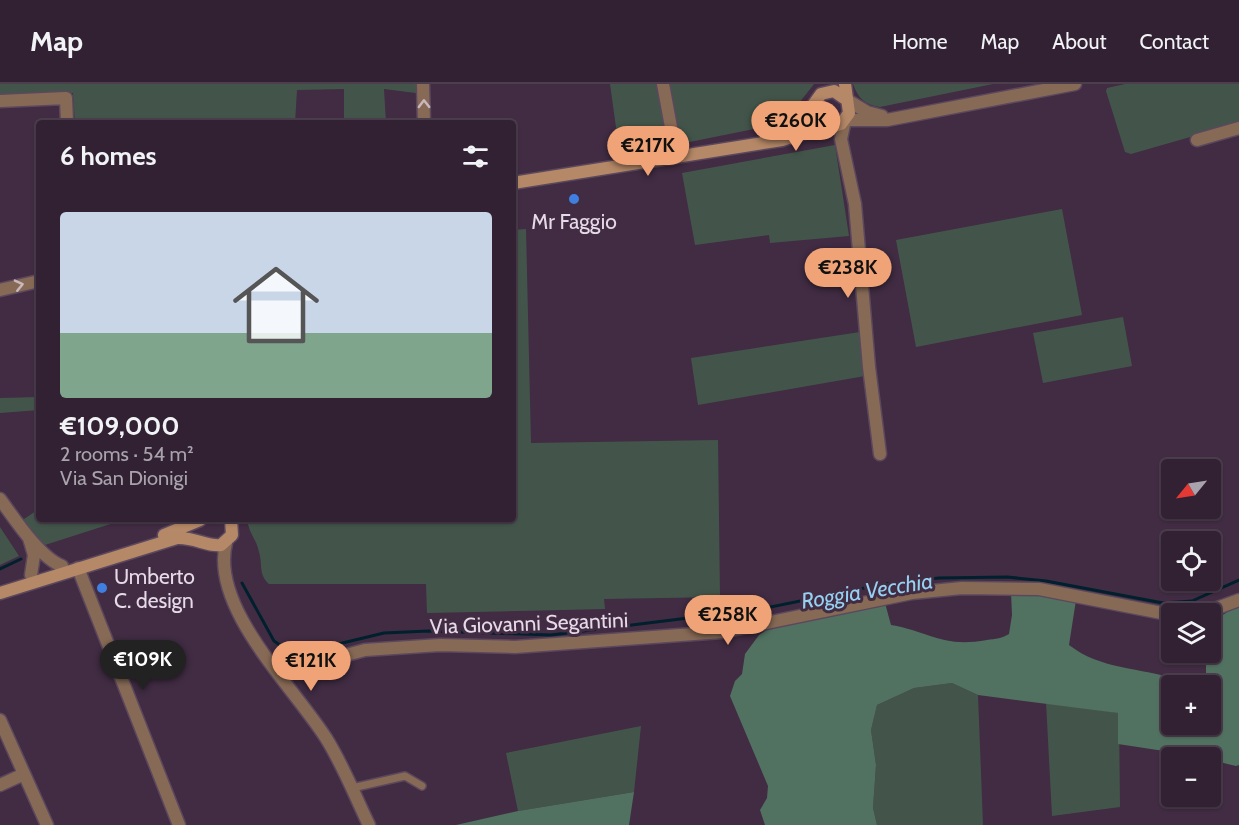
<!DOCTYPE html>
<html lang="en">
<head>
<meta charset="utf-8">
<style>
  body { margin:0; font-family:Cabin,sans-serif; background:#3d2e3e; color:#f1f3f6; height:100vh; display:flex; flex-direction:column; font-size:22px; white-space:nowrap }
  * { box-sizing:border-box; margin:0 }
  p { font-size:20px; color:#a8a3ac }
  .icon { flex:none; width:33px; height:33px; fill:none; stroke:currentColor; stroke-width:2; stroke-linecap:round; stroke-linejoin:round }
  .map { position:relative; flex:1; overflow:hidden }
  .details { position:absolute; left:36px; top:36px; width:480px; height:402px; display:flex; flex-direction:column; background:#312132; border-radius:6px; box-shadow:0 2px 4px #0004,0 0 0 2px #4c3e4d }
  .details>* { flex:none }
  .needle { width:39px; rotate:240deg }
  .fabs { position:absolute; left:1161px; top:375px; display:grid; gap:12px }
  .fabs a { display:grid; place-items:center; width:60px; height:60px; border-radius:6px; background:#312132; box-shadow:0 2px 4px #0004,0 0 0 2px #4c3e4d; font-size:30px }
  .price { position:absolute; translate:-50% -51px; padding:0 14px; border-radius:21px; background:#efa377; color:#111; font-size:20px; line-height:39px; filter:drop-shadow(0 2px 3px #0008) }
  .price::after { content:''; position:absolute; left:50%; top:36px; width:18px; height:14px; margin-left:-9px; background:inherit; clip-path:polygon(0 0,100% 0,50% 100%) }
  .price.active { background:#222; color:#fff }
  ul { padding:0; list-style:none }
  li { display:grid; align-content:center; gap:12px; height:318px; padding:0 24px }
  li+li { border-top:2px solid #4c3e4d }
  li span { display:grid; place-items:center; height:186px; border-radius:6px; color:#555 }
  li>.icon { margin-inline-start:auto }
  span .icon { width:108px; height:108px; fill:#fffc; stroke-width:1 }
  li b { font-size:26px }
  h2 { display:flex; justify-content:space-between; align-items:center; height:72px; padding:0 24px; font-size:26px }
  header { display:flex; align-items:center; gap:36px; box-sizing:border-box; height:84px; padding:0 30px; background:#312132; border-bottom:2px solid #4c3e4d }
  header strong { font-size:28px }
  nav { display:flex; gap:33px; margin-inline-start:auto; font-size:21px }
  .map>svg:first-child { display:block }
</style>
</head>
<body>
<header>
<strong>Map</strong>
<nav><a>Home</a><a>Map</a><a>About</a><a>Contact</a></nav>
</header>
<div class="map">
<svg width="1239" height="741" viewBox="0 0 1239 741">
  <rect width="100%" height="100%" fill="#412c43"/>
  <path fill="#43554b" d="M0,0H423L424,10L384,5L386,39H344V5L297,6L295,39H75L73,9L0,11Z
    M610,0H814L792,28L764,43L620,72Z
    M853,0H993L880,23C865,21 858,14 853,0Z
    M1125,0H1239V39L1131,70L1125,68L1106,7L1107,4Z
    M835,61L849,152L770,159L769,151L695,161L682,89Z
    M1062,125L1082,231L916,263L896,156Z
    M526,145L531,359L718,356L720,513L604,515L605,525L427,529L426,500H269C258,490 263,481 259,468C256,454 249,450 247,435H513V146Z
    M1123,233L1132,282L1043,299L1033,249Z
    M860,248L865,292L698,321L691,274Z
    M39,313V326L0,329V314Z
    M39,425V435H126L45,461L18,439Z
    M0,443L19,472L0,481Z
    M952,599L978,611L983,741H877L873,724L876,681L871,646L877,621L914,604Z
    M1046,618L1119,629L1120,723L1052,732Z
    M641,642L634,708L518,727L506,669Z"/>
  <path fill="#527261" d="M1011,508L1076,516L1069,561C1101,586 1140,583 1178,596V601L1172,602V640H1210V602L1206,601V569L1210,568L1211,538L1239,521V681L1236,682L1211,676L1210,674L1118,660V629L978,611L952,599L914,604L877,621L871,646L876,681L873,724L877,741H765L760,726L767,714L768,702L730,612L735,597L742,590L745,570L759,551L770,544L885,519L891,541C931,548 942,564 987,556C995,555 1003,554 1009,550L1012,531Z
    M634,708L629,741H456L518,727Z"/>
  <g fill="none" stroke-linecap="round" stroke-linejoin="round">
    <path stroke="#01202e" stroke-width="3" d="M0,485L21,475
      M242,499L274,557L290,568H305L384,549L428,547L551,551L761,525L884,500L939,494L1007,493L1046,497L1163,519L1192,517L1239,496"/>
    <g stroke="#5c485d" stroke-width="10">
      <path id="service" d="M352,704L405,692L422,702"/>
    </g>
    <g stroke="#5c485d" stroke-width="15">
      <path id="minor" d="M423,0L424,39
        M663,0L671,43L672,74
        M0,17L66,14L67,39
        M845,36L841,55L855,120L869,283L880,370
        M1197,56L1239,44
        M0,206L39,197
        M0,415C14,434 40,474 62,482
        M29,454L34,471L31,491
        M78,484L179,741
        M1201,530L1239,516
        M279,589L365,566L440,561L515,563L722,548L912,509L962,504L1039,505L1172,531
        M0,636L47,741
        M0,701L24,690"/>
    </g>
    <g stroke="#5c485d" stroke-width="15">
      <path id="tertiary" d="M847,16L867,28L882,32
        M845,36H887L1075,0
        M226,459C210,524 293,602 326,654C343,681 355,712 369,741"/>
    </g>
    <g stroke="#5c485d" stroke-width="15">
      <path id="secondary" d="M814,20C813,36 825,46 841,40L849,29L845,0
        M765,56L806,31L821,10L834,7L847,16
        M513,99L782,56L827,42
        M164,451L200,436
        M0,509L177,454C195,453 207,463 221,461L232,451L231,435"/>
    </g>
    <use href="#service" stroke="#876a56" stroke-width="7"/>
    <use href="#minor" stroke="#876a56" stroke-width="12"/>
    <use href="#tertiary" stroke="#876a56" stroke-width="12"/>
    <use href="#secondary" stroke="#b58867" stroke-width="12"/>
  </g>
  <defs><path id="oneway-chevron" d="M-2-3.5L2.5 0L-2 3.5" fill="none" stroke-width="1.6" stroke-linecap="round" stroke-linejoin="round" transform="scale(1.5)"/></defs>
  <g stroke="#cab8bc">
    <use href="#oneway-chevron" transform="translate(424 20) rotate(-91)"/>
    <use href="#oneway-chevron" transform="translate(19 201) rotate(-13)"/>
  </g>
  <g fill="#3f7fe0" stroke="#412c43" stroke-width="2">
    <circle cx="574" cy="115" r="6"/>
    <circle cx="102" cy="504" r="6"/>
  </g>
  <g text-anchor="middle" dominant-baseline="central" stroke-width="6" stroke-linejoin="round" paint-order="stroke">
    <g font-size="21" fill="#e7dae8" stroke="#412c43">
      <text x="574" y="137">Mr Faggio</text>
      <text x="114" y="492" text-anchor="start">Umberto<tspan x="114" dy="24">C. design</tspan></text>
    </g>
    <g font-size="21" fill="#e7dae8" stroke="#412c43">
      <text transform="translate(529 539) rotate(-2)">Via Giovanni Segantini</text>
    </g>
    <g font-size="22" font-style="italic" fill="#96d1f1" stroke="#412c43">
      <text transform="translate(867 507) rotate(-9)">Roggia Vecchia</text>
    </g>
  </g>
</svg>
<div class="fabs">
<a><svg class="needle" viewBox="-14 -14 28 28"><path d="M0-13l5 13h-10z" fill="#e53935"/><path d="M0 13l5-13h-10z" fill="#a8a3ac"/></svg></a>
<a><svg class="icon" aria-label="locate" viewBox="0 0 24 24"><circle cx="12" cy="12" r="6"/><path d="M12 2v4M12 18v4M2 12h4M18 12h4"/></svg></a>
<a><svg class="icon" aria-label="layers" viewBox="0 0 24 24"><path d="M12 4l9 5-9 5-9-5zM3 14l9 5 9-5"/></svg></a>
<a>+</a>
<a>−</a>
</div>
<b class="price" style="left:796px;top:68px">€260K</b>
<b class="price" style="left:648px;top:93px">€217K</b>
<b class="price" style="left:848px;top:215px">€238K</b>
<b class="price" style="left:728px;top:562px">€258K</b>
<b class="price active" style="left:143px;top:607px">€109K</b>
<b class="price" style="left:311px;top:608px">€121K</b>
<section class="details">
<h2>6 homes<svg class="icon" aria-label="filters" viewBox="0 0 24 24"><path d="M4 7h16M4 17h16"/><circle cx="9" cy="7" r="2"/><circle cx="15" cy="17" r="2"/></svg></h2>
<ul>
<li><span style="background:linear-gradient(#c9d6e8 65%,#7fa58c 0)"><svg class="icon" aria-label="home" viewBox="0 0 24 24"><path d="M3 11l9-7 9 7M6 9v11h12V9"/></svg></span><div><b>€109,000</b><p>2 rooms · 54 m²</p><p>Via San Dionigi</p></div></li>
</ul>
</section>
</div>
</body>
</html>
